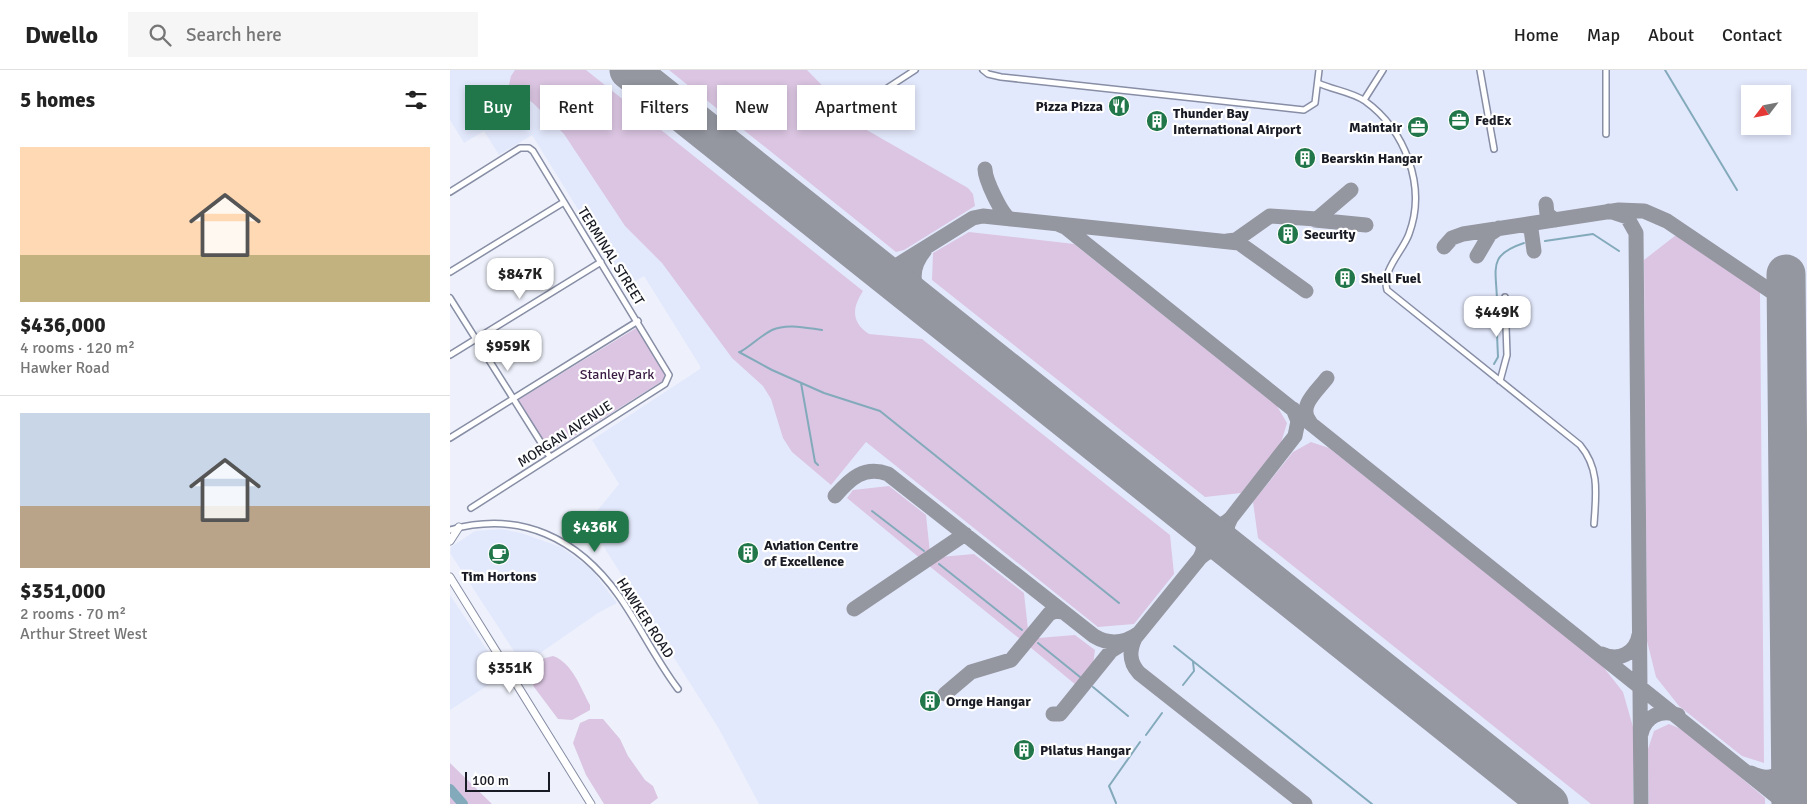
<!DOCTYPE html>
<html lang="en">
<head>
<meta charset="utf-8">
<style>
  body { margin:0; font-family:Signika,sans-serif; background:#f6f6f6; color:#222; height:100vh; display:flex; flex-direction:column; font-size:19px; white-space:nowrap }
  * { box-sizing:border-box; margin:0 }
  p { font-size:16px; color:#767676 }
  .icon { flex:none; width:28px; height:28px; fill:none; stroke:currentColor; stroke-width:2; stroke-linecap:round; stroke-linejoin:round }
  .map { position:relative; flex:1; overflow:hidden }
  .drawer { display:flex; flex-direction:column; background:#fff; width:450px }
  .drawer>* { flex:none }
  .hud { position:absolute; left:15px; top:15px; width:475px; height:45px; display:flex; gap:10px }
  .needle { width:32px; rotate:238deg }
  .controls { position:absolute; left:1291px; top:15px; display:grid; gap:10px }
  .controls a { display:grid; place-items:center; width:50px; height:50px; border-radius:0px; background:#fff; box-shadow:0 2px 8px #0003; font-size:25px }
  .scale { position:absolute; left:15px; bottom:12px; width:85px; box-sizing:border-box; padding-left:5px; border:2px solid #191b24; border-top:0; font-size:14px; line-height:18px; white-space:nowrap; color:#191b24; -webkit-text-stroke:4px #fff; paint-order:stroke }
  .price { position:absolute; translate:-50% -42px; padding:0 11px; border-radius:10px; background:#fff; color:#222; font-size:16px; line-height:32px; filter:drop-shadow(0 1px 2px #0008) }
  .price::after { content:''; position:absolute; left:50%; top:30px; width:15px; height:11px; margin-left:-8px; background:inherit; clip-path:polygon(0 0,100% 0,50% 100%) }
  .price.active { background:#21774a; color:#fff }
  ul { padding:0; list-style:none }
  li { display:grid; align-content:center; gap:10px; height:265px; padding:0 20px }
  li+li { border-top:1px solid #e0e0e0 }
  li span { display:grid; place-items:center; height:155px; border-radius:0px; color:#555 }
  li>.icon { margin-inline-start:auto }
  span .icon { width:90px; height:90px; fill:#fffc; stroke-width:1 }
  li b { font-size:21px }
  h2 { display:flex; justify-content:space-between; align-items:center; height:60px; padding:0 20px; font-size:21px }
  .tag { padding:0 18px; border-radius:0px; background:#fff; box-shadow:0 2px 8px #0003; font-size:18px; line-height:45px }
  .tag.active { background:#21774a; color:#fff }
  header { display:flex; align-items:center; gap:30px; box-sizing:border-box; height:70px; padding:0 25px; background:#fff; border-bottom:1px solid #e0e0e0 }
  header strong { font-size:24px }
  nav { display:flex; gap:28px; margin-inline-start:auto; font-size:18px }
  .search { width:350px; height:45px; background:#f6f6f6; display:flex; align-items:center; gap:12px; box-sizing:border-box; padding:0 18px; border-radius:0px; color:#767676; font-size:19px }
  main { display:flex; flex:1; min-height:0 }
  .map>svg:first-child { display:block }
</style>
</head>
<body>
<header>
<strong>Dwello</strong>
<div class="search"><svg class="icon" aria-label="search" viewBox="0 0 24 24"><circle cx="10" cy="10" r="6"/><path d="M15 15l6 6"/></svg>Search here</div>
<nav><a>Home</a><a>Map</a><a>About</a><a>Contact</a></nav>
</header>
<main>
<section class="drawer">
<h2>5 homes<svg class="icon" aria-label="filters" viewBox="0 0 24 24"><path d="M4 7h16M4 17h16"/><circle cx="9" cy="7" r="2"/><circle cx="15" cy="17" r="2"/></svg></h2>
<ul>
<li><span style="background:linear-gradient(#ffd9b3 70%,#c2b280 0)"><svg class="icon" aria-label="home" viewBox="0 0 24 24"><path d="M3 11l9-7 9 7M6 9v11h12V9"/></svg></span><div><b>$436,000</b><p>4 rooms · 120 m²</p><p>Hawker Road</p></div></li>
<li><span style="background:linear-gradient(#c9d6e8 60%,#b9a48a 0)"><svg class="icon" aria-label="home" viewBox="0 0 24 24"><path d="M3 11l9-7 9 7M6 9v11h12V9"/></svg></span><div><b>$351,000</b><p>2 rooms · 70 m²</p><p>Arthur Street West</p></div></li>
</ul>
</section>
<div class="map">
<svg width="1357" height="734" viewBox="0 0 1357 734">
  <rect width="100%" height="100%" fill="#eef1fb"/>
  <path fill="#e3e9fc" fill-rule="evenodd" d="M0,0H1357V734H309L269,659L138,452L169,414L142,370L250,299V296L194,206L176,217L82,65L49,85L34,61L14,73L0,50ZM1300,24H1332V56H1300Z
    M51,459L71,463L111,477L141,499L167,533L148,543L73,595L0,483L1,477L25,461Z
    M0,525L54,605L0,640Z"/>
  <path fill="#dbc5e2" d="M65,0H136L413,221C402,238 401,252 419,264L472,269L720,465L724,504L684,554L648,557L416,372L381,415L342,382L333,368L321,329L313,316L282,288L212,193L175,156L114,64L83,33L59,15L61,6Z
    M219,0H357L415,59L518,118L523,124L525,136L454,180L446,182Z
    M519,162L624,174L827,336L837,353L831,373L791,423L755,427L482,210L483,183Z
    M1226,165L1310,222L1314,693L1292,686L1229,636L1206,607L1197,571L1194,190Z
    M186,258L190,261L215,302L214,310L107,377L98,378L68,330Z
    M861,372L879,378L1151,594L1173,622L1183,657V734H1141L808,468L803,432L843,382Z
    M439,416L476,445L480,483L471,489L397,428L403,420Z
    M524,484L574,523L578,560L570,569L478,495L490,487Z
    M625,565L645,580L643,595L626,615L580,577L588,568Z
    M103,586C122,592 131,619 140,635V640L122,650L108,649L84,617L78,600L95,588Z
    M139,649H153L170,669L178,686L195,710L203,716L208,728L200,734H154L136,705L123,673L130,653Z
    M1219,654L1236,661L1315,728V734H1199L1198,679L1204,661Z
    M0,693L42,734H0Z"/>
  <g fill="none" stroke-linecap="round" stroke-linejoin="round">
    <path stroke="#83aabb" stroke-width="2" d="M1215,0L1287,120
      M1095,171L1143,164L1169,181
      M1047,230C1046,197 1038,185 1074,173
      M289,282L322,300L374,323L430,341L669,533
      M290,282C301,276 310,266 322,260C337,253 357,258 372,260
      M1044,294L1048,287L1046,243
      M351,313L365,392L368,395
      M422,441L474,481
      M489,494L572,560
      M588,573L630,607
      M724,576L922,734
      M733,615L744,601L743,592
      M643,617L678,646
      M696,665L712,643
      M666,733L659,716L690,672"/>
    <path stroke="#83aabb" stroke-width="10" d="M0,719L13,734"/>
    <path stroke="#9496a0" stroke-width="15" d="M535,99C535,109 551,144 560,149
      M1096,134L1097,144L1105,150
      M1159,141L1177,147L1186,163L1191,734
      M865,150L916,155
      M608,154L615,157L1336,734
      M1074,155L1081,159L1084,181
      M381,159C399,173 424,205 449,194L523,148L533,146L789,173L856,221
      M777,171L786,170L820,146L867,149L901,120
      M994,177L1002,168L1013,164L1169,140L1194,141L1217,151L1328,226L1335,239V294
      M475,180C452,208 469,229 492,247
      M1027,186L1040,164L1049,158
      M860,352C847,337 867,321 877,308
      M704,420C723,436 767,458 750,488L685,568C679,581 679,592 689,603L855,734
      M385,426C400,409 414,395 438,404L644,566C659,575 674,574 689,563
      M781,448C763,478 807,499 827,515
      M744,449C756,458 770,459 781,448L845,366L848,351L843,339
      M750,488C762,476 776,478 788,488
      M404,539L515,464
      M1152,584C1169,592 1186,583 1189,565
      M495,624L521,602L561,590L599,544L605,541L613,542
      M603,644H610L661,581L677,571
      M1191,664C1195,646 1211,639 1228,645
      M1301,703C1348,725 1339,654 1339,629"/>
    <path stroke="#9496a0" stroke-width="39" d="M179,0L1099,734
      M1336,204L1341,734"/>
    <g stroke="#878ea5" stroke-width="8">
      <path id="street" d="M533,0L538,4L551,7L854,40L865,33L869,0
        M1030,0L1044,79
        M1156,0V64
        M868,13C883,20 902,22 915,31C955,60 977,116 959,164C953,181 931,201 937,220L1130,375C1150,399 1146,424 1144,454
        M422,28L465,0
        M914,30L933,0
        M0,122L70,78H79L83,81L219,305L215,314L21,438
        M0,202L114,132
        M0,228L100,387
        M0,285L151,192
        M1050,311L1057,285L1055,227
        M0,368L188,251
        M0,460C70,440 128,468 169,526C190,556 206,590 228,619"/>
    </g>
    <g stroke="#878ea5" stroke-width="9">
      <path id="secondary" d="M0,471L9,457
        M0,507L141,734"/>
    </g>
    <use href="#street" stroke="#fff" stroke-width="5"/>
    <use href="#secondary" stroke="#fff" stroke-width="7"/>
  </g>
  <defs>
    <g id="restaurant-disc" transform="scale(1.125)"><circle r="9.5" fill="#21774a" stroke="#fff"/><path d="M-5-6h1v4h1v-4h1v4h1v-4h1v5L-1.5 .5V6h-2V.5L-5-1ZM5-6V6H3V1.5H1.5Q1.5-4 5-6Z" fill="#fff"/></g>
    <g id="office-disc" transform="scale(1.125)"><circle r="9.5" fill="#21774a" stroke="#fff"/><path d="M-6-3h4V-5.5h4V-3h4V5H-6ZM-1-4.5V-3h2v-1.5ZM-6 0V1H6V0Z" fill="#fff"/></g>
    <g id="building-disc" transform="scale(1.125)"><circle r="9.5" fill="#21774a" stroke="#fff"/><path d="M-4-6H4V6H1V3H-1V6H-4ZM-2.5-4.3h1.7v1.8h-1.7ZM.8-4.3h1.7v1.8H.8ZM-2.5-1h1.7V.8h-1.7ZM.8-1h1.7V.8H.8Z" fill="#fff"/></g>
    <g id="cafe-disc" transform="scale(1.125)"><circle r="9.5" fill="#21774a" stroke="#fff"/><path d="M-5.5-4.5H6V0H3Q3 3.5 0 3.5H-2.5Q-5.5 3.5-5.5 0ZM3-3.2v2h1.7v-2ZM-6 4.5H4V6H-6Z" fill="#fff"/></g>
  </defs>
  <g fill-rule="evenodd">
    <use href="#restaurant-disc" x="669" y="36"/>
    <use href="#office-disc" x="1009" y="50"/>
    <use href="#building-disc" x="707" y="51"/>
    <use href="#office-disc" x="968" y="57"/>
    <use href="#building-disc" x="855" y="88"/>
    <use href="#building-disc" x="838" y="164"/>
    <use href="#building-disc" x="895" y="208"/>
    <use href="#building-disc" x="298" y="483"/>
    <use href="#cafe-disc" x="49" y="484"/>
    <use href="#building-disc" x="480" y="631"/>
    <use href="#building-disc" x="574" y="680"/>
  </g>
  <g text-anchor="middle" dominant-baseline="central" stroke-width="4.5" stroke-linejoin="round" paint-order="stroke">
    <g font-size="14" font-weight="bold" fill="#191b24" stroke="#fff" text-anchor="start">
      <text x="653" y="36" text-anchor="end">Pizza Pizza</text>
      <text x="723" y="43">Thunder Bay<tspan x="723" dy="16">International Airport</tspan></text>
      <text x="1025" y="50">FedEx</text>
      <text x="952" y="57" text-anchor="end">Maintair</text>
      <text x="871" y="88">Bearskin Hangar</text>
      <text x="854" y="164">Security</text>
      <text x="911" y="208">Shell Fuel</text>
      <text x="314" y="475">Aviation Centre<tspan x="314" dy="16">of Excellence</tspan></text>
      <text x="49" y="506" text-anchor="middle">Tim Hortons</text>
      <text x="496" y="631">Ornge Hangar</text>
      <text x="590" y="680">Pilatus Hangar</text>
    </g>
    <g font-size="14" fill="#191b24" stroke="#fff">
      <text transform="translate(161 186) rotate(58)">TERMINAL STREET</text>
      <text transform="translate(115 364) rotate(-33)">MORGAN AVENUE</text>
      <text transform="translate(195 548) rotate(57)">HAWKER ROAD</text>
    </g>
    <g font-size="14" fill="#3b1c44" stroke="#fff">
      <text x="167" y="304">Stanley Park</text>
    </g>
  </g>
</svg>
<div class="controls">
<a><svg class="needle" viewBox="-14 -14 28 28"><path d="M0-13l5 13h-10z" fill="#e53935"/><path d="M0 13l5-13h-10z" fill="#767676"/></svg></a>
</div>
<div class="scale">100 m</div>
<b class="price" style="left:70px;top:230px">$847K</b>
<b class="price" style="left:1047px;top:268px">$449K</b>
<b class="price" style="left:58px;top:302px">$959K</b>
<b class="price active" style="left:145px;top:483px">$436K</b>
<b class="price" style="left:60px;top:624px">$351K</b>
<div class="hud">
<a class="tag active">Buy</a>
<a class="tag">Rent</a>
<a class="tag">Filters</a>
<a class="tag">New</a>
<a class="tag">Apartment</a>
</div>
</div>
</main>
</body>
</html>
